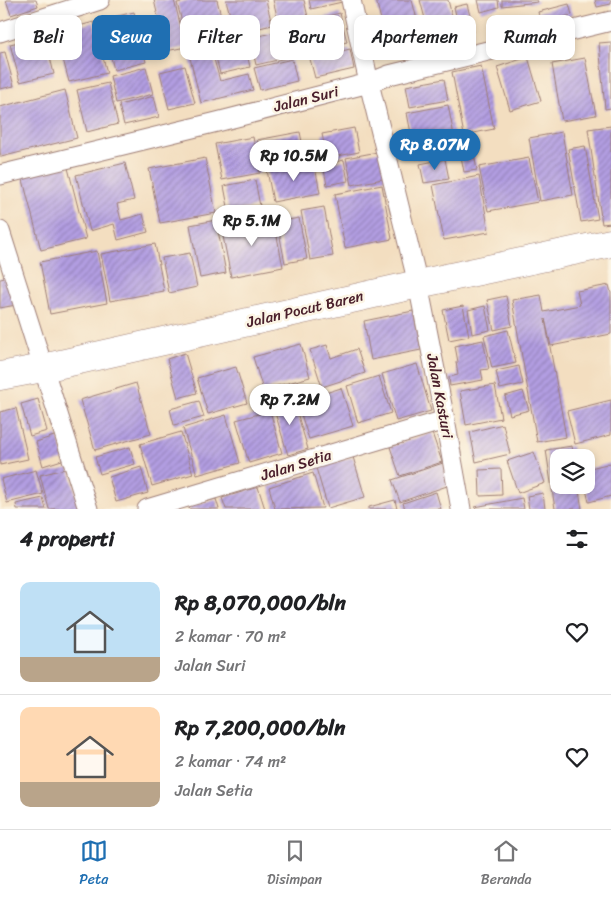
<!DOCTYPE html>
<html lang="id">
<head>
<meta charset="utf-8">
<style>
  body { margin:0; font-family:Sriracha,sans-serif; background:#f2f2f2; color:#202124; height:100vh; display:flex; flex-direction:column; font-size:19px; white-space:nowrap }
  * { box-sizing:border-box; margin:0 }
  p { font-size:16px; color:#757577 }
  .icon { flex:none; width:28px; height:28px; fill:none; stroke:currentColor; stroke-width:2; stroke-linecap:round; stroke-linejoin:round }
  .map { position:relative; height:509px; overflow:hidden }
  .details { display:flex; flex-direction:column; background:#fff; flex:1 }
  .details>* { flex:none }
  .guide { position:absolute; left:15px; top:15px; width:581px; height:45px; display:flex; gap:10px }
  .controls { position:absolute; left:550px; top:449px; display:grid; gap:10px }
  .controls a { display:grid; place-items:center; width:45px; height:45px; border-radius:10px; background:#fff; box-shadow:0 2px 8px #0003; font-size:25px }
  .price { position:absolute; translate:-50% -42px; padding:0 11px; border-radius:18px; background:#fff; color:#222; font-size:16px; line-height:32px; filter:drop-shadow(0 1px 2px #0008) }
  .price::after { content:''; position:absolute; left:50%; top:30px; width:15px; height:11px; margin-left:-8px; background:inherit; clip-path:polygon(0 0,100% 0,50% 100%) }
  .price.selected { background:#1f6fb2; color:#fff }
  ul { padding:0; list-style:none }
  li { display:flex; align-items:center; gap:15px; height:125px; padding:0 20px }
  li+li { border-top:1px solid #e0e0e0 }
  li span { display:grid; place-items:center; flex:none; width:140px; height:100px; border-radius:10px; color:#555 }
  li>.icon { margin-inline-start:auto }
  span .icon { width:60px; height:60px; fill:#fffc; stroke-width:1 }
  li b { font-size:21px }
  h2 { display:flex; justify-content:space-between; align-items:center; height:60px; padding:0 20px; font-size:21px }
  .tag { padding:0 18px; border-radius:10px; background:#fff; box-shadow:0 2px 8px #0003; font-size:18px; line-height:45px }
  .tag.selected { background:#1f6fb2; color:#fff }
  .tab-bar { display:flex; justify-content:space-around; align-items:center; height:70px; border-top:1px solid #e0e0e0; background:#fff; font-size:14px; color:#757577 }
  .tab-bar a { display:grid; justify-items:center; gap:2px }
  .tab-bar .selected { color:#1f6fb2 }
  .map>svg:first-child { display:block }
</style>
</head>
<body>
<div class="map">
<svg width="611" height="509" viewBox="0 0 611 509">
  <defs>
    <pattern id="building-hatch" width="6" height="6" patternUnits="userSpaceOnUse" patternTransform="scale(1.25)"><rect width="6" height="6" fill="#b29ee2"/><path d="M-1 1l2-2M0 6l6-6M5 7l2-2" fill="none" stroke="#9380b7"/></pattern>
  </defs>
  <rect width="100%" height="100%" fill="#fcf5e5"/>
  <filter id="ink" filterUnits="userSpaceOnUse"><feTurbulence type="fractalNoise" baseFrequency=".02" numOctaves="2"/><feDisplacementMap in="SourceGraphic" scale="10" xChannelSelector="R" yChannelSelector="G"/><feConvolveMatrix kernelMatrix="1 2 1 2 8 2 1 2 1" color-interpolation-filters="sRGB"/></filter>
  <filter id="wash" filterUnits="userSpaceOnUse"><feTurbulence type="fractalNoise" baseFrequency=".0096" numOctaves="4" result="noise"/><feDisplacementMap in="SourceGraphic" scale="20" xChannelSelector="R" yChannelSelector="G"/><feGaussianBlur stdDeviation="1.12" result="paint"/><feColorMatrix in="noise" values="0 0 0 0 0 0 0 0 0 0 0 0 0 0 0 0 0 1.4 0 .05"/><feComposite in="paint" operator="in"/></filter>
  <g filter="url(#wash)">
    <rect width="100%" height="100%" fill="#f3dec0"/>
    <g id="blocks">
      <path fill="url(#building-hatch)" d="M6,0H36L38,6L11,15Z
        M154,0H174L186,47L166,51Z
        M190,0H217L226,36L188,45L177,3Z
        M226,0H266L272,25L235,34Z
        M273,0H304L308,17L279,24Z
        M309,0H342V2L311,9Z
        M376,0H412L421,36L387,44Z
        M420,0H448L454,24L428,30Z
        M478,0H498L499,7L481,12Z
        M502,0H537L538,2L502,6Z
        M595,0H611V4L597,7Z
        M467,4L474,32L461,36L454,7Z
        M569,4L572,15L541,23L538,12Z
        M134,12L146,62L114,70L102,20Z
        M340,13L347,42L316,50L308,21Z
        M94,22L107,73L69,82L56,32Z
        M293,28L299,55L256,65L250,38Z
        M45,36L54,74L20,82L10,44Z
        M244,41L250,67L220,74L214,48Z
        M611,42V108L605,109L599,43Z
        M350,49L354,69L315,78L310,59Z
        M5,52L14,86L0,89V53Z
        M212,52L220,81L249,74L253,90L201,103L190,58Z
        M528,57L541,101L510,110L497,67Z
        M585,58L596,115L562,121L552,64Z
        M292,59L297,81L260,90L254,68Z
        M185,66L195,103L169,109L160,72Z
        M481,66L494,129L464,135L452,72Z
        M146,67L153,94L116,103L110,76Z
        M444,79L448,100L410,107L406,86Z
        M108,83L118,124L87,132L77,90Z
        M65,90L77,138L1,157L0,151V107Z
        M154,96L159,117L124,125L119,105Z
        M448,105L457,151L416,159L407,113Z
        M611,126V223L602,224L588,129Z
        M354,128L359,152L327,158L322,134Z
        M300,132L306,162L263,170L257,140Z
        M562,132L573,195L540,201L529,138Z
        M253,137L260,173L222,180L215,144Z
        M472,144L477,170L464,172L459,146Z
        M585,146L598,219L581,222L568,149Z
        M383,151L388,178L352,185L346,158Z
        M205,158L216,213L160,223L149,169Z
        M529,158L538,202L488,211L479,167Z
        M445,159L449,179L424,183L420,164Z
        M344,160L348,181L327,185L323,165Z
        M314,161L320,193L273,202L267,170Z
        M125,163L134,200L117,204L121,220L143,214L148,232L118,240L114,224L90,231L76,175Z
        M67,164L86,239L41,250L22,176Z
        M479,176L489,232L444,240L433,185Z
        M255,180L260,206L229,212L224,186Z
        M382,185L392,239L345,248L335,194Z
        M324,207L333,256L310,260L301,211Z
        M273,216L283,267L231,277L221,226Z
        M299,218L307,259L285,263L277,222Z
        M216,220L226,273L200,278L190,225Z
        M155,244L164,291L110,301L101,254Z
        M97,251L107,303L50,314L40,262Z
        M190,253L197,287L169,293L162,258Z
        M11,277L16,305L0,308V279Z
        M609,285L611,293V334L551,346L545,319L566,437L537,442L512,300L541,295L544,312L580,305L577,291Z
        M506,296L512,326L494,330L487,300Z
        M463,306L469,336L449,340L443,310Z
        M485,306L490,330L472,334L468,310Z
        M413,311L421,350L371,360L364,321Z
        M508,330L516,363L492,368L484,336Z
        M483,340L489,369L481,370L483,380L450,386L449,377L458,375L456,362H458L455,346Z
        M301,344L310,377L263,390L253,357Z
        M327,345L331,358L357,349L365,373L322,387L310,350Z
        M185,353L197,393L178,398L167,359Z
        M417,364L431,411L396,421L382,374Z
        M519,366L523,384L500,389L496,371Z
        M236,367L247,403L208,414L197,378Z
        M379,376L391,413L358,423L347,386Z
        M136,383L151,434L95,450L80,400Z
        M495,385L501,418L466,425L460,391Z
        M341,388L353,426L309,439L297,402Z
        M523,391L529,410L510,415L505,396Z
        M292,396L308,449L288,455L272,403Z
        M38,399L47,431L30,436L21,404Z
        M611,400V435L575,444L567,411Z
        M199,401L204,417L174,425L170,409Z
        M16,408L28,459L0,465V412Z
        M270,411L282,453L249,463L236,420Z
        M226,415L240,463L197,475L183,428Z
        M503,424L510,454L476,462L470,432Z
        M181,432L193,474L152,486L140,444Z
        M432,433L442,462L400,476L390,447Z
        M57,435L65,459L43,466L36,442Z
        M572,446L574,458H559V485H578L582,509H555L546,450Z
        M130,447L135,464L100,474L95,457Z
        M534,452L545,483L518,493L507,461Z
        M353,457L365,497L328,508L316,468Z
        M443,463L450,485L400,502L392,480Z
        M611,463V496L589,502L585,485H586V469Z
        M141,467L148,493L116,502L109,477Z
        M69,468L80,509H49L40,475Z
        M501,469L502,495L480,496L479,470Z
        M36,470L43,494L7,503L1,479Z
        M313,473L323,508L275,509L269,487Z
        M258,487L265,509H226L222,498Z
        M436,492L441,509H405L403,503Z
        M543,493L545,509H529L527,496Z
        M43,498L46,509H17L16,504Z
        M522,498L524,509H476L475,507Z
        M216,499L219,509H190L189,506Z
        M395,500L397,509H369V507Z"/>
    </g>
  </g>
  <g filter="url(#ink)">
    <use href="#blocks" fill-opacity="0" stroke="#9e7e76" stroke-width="1"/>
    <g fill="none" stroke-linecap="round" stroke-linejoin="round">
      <g stroke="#9e7e76" stroke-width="21">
        <path id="street" d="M351,0L369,83L418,284L445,420L461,509
          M0,32L100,0
          M0,175L217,122L369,83L389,75L611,21
          M0,231L88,509
          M147,509L445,420"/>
      </g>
      <g stroke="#9e7e76" stroke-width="29">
        <path id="secondary" d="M0,376L43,368L418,284L611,243"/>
      </g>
      <use href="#street" stroke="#fff" stroke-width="19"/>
      <use href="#secondary" stroke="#fff" stroke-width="28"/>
    </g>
  </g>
  <g text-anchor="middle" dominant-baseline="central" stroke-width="5" stroke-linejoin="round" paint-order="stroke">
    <g font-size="15" fill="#4a1f2b" stroke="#fcf5e5">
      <text transform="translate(306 99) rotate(-14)">Jalan Suri</text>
      <text transform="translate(305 309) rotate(-13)">Jalan Pocut Baren</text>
      <text transform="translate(440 396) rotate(79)">Jalan Kasturi</text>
      <text transform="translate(296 465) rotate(-17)">Jalan Setia</text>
    </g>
  </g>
</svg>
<div class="controls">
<a><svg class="icon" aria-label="layers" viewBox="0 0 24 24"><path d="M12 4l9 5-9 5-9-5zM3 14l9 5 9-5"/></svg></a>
</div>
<b class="price selected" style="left:435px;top:171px">Rp 8.07M</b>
<b class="price" style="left:294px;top:182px">Rp 10.5M</b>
<b class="price" style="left:252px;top:247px">Rp 5.1M</b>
<b class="price" style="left:290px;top:426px">Rp 7.2M</b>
<div class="guide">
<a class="tag">Beli</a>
<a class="tag selected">Sewa</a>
<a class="tag">Filter</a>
<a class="tag">Baru</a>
<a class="tag">Apartemen</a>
<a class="tag">Rumah</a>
</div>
</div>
<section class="details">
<h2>4 properti<svg class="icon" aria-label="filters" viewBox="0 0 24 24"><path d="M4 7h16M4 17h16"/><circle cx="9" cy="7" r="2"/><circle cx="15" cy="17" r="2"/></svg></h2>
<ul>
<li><span style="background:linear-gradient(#bfe0f5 75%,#b9a48a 0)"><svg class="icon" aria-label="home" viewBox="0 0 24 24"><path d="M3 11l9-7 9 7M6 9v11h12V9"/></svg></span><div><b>Rp 8,070,000/bln</b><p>2 kamar · 70 m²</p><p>Jalan Suri</p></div><svg class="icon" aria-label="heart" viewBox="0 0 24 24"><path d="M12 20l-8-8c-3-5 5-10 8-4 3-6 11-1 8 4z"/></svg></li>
<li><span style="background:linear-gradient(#ffd9b3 75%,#b9a48a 0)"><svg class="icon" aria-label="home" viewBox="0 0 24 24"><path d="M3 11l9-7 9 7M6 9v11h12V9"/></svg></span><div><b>Rp 7,200,000/bln</b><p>2 kamar · 74 m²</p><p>Jalan Setia</p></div><svg class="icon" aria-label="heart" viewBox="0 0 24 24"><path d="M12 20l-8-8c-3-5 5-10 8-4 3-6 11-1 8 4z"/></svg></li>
</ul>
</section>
<nav class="tab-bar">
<a class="selected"><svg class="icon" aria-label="map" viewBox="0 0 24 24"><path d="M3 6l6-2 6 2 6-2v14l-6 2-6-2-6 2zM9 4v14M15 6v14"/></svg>Peta</a>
<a><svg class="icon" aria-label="saved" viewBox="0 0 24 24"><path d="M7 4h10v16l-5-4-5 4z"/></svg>Disimpan</a>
<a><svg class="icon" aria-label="home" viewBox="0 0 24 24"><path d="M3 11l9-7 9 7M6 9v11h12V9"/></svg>Beranda</a>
</nav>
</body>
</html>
